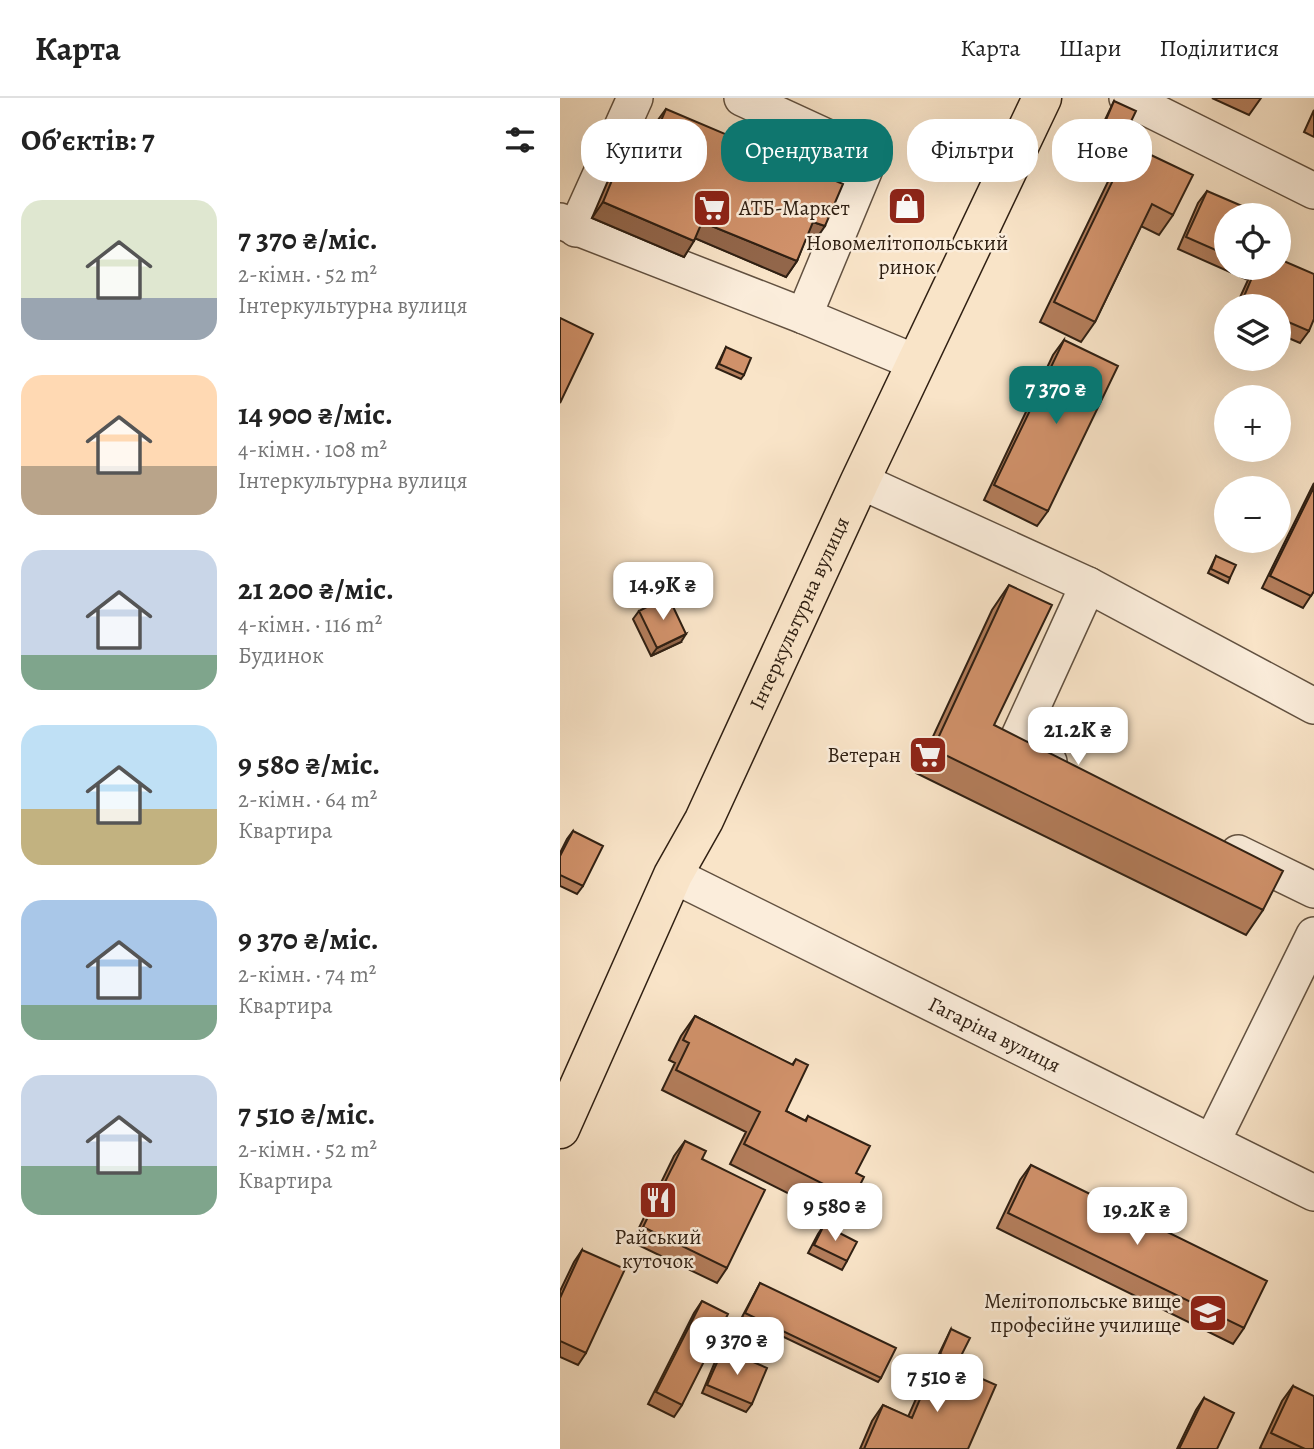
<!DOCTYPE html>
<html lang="uk">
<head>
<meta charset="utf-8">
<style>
  body { margin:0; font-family:Alegreya,serif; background:#f6f6f6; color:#222; height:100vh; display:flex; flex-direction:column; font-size:26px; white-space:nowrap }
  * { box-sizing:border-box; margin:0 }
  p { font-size:23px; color:#767676 }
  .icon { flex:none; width:38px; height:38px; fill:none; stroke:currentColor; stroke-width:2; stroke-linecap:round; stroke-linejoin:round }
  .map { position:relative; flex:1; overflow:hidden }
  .sheet { display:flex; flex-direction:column; background:#fff; width:560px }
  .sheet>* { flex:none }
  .top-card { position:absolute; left:21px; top:21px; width:626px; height:63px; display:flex; gap:14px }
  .tools { position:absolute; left:654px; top:105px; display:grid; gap:14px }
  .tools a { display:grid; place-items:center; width:77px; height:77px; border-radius:50%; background:#fff; box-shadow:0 7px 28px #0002; font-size:35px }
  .price { position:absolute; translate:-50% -60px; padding:0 16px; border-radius:14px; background:#fff; color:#222; font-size:23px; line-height:46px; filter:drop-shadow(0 2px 4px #0008) }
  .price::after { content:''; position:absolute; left:50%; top:42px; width:21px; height:16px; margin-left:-10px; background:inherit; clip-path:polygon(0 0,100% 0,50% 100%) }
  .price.current { background:#0f766e; color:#fff }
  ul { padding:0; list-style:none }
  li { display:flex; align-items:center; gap:21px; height:175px; padding:0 21px }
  li span { display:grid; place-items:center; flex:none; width:196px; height:140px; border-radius:21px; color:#555 }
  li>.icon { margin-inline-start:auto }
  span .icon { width:84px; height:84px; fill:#fffc; stroke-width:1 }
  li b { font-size:30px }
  h2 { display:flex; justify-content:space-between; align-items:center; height:84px; padding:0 21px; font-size:30px }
  .tag { padding:0 24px; border-radius:28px; background:#fff; box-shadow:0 7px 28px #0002; font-size:24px; line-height:63px }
  .tag.current { background:#0f766e; color:#fff }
  header { display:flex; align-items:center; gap:42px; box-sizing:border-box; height:98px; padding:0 35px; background:#fff; border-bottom:2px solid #e0e0e0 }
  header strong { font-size:33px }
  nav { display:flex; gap:38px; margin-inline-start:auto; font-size:24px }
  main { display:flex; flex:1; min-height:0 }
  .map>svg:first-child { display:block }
</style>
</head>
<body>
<header>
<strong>Карта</strong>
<nav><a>Карта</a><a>Шари</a><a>Поділитися</a></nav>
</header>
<main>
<section class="sheet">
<h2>Об’єктів: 7<svg class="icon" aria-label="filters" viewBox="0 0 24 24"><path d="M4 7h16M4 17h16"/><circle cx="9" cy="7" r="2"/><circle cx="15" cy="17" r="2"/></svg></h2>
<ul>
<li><span style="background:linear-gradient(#dfe7d0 70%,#9aa5b1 0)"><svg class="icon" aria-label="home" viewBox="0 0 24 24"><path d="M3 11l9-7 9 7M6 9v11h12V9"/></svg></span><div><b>7 370 ₴/міс.</b><p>2-кімн. · 52 m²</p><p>Інтеркультурна вулиця</p></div></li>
<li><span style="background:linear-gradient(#ffd9b3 65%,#b9a48a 0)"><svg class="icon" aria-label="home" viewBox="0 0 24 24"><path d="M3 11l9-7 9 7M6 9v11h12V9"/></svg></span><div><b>14 900 ₴/міс.</b><p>4-кімн. · 108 m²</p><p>Інтеркультурна вулиця</p></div></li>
<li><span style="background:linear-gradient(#c9d6e8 75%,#7fa58c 0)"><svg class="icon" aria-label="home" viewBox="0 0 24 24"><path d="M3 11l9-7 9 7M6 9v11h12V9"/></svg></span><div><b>21 200 ₴/міс.</b><p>4-кімн. · 116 m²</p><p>Будинок</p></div></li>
<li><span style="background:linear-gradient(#bfe0f5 60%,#c2b280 0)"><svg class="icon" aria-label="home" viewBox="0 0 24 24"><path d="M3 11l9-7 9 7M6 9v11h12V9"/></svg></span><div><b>9 580 ₴/міс.</b><p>2-кімн. · 64 m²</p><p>Квартира</p></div></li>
<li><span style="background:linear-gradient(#a9c7e8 75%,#7fa58c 0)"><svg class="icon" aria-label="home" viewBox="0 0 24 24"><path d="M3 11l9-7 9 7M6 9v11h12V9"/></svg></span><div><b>9 370 ₴/міс.</b><p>2-кімн. · 74 m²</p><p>Квартира</p></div></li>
<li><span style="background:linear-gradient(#c9d6e8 65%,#7fa58c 0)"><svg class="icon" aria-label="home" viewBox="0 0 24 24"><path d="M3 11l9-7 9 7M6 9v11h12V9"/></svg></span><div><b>7 510 ₴/міс.</b><p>2-кімн. · 52 m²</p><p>Квартира</p></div></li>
</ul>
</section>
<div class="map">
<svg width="754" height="1351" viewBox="0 0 754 1351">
  <rect width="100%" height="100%" fill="#f9e4c8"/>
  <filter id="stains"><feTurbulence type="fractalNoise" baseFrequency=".00286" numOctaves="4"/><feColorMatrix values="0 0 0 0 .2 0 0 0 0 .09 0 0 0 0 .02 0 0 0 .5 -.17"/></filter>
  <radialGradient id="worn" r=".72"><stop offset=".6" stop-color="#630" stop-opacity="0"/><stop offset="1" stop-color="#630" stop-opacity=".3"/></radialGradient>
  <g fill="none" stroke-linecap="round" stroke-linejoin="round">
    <g stroke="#625140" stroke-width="38">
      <g id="minor">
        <path d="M182,0L310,59L244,218"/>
        <path d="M567,0L754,93"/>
        <path d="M0,123L244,218L357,265"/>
        <path d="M16,131L75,0"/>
        <path d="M300,383L528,487L754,608"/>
        <path d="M489,664L455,647L528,487"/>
        <path d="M678,755L754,792"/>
        <path id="s1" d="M113,777L754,1095"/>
        <path d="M652,1044L754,837"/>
      </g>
    </g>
    <g stroke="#302013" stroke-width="41">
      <g id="major">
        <path id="s2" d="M0,1031L113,777L144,722L300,383L482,0"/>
      </g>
    </g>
    <use href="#minor" stroke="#fbeddb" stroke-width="35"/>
    <use href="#major" stroke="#f9e4c8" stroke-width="38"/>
  </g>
  <path fill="#b37d5b" stroke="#302013" stroke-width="2" d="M652,0H701L689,17Z
    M554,3L566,34L563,38L542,28Z
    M106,11L254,144L246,140L237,163L226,179L135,140L124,159L32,120L47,85L57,70L74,77L95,26Z
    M754,12V39L744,34Z
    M570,47L613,117L599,137L581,128L535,224L521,244L480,224L556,67Z
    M647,93L667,117V170H719L749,233L740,245L719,236V208H676L688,182L618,151L638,105Z
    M504,242L488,413L477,428L424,402L493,257Z
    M166,249L184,277L181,281L156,270Z
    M754,385V493L743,510L702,490Z
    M656,458L670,480L668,485L648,475Z
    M449,487L434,627L703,812L686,837L356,675L432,512Z
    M79,513L121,544L91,558L73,521Z
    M13,733L23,788L17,796L0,788V755L7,741Z
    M135,918L232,967L236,961L226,1013L245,1023L248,1018L296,1075L293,1101L279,1121L170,1066L186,1034L102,992L115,965L109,962L121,938Z
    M125,1043L142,1061L167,1170L157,1185L72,1144L114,1058Z
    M471,1067L684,1230L673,1246L437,1130L460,1082Z
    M264,1127L287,1163L282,1172L248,1155L258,1136Z
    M22,1152L26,1255L18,1267L0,1259V1193L14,1164Z
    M200,1185L321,1280L318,1284L182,1219Z
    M142,1203L122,1307L114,1319L88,1306L134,1215Z
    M391,1231L398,1264L395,1269L377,1260Z
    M163,1251L192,1306L186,1314L142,1295L157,1259Z
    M377,1261L408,1351H300L312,1323L323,1307L348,1319L367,1276Z
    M733,1288L754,1351H702L700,1350L722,1303Z
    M644,1300L657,1351H617L636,1312Z"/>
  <path fill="#92664a" stroke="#302013" stroke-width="2" d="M43,104L134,143L124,159L32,120Z
    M142,124L237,163L226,179L132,139Z
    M253,124L265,128L254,144L242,139Z
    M126,536L121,544L91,558L97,550Z"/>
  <path fill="#d0916a" stroke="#302013" stroke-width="2" d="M554,3L576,13L566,34L545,24Z
    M106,11L283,86L265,128L253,124L237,163L142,124L134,143L43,104L57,70L77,79Z
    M570,47L633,77L613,117L592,106L535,224L494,204Z
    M647,93L703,117H667V157L626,139Z
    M719,161L754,176V221L749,233L719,220V208H693L682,203L696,170H719Z
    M0,220L33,236L0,305Z
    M504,242L558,268L488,413L434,387Z
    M166,249L191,260L184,277L159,266Z
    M754,389V493L751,498L710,478Z
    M656,458L676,467L670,480L651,471Z
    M449,487L492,507L434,627L723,773L703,812L373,651Z
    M108,498L126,536L97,550L79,513Z
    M13,733L43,748L23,788L0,777V758Z
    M135,918L233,967L236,961L248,967L226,1013L246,1023L248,1018L310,1048L296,1075L304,1079L293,1101L184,1046L200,1014L116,972L129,945L123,942Z
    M125,1043L146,1053L142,1061L205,1092L167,1170L83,1129Z
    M471,1067L707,1183L684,1230L448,1115Z
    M264,1127L297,1144L287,1163L254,1147Z
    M22,1152L65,1171L26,1255L0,1243V1200Z
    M200,1185L336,1250L321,1280L185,1215Z
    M142,1203L168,1216L122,1307L96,1294Z
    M391,1231L410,1240L398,1264L380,1256Z
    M163,1251L207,1270L192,1306L147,1287Z
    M377,1261L436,1287L408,1351H304L323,1307L352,1320Z
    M733,1288L754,1298V1351H745L711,1335Z
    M644,1300L674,1315L657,1351H619Z"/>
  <defs>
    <g id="shop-square" transform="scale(2.0125)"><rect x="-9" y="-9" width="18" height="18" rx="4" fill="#8f2418" stroke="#fbeddb"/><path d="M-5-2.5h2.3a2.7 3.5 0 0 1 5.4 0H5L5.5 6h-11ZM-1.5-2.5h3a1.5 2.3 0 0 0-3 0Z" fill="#fff"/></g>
    <g id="supermarket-square" transform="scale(2.0125)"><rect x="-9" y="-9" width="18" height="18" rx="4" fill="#8f2418" stroke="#fbeddb"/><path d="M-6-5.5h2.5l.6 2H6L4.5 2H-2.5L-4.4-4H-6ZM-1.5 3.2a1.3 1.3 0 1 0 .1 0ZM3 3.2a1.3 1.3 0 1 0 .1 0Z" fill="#fff"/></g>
    <g id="restaurant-square" transform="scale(2.0125)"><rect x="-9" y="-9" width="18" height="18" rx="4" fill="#8f2418" stroke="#fbeddb"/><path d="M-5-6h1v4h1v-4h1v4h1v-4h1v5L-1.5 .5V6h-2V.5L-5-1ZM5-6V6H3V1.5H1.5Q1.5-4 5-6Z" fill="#fff"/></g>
    <g id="university-square" transform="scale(2.0125)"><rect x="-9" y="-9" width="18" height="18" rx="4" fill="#8f2418" stroke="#fbeddb"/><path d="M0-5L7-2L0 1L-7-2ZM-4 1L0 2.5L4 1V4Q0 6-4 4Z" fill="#fff"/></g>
  </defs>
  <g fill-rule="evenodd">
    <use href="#shop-square" x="347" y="108"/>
    <use href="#supermarket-square" x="152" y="110"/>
    <use href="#supermarket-square" x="368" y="657"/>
    <use href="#restaurant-square" x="98" y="1102"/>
    <use href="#university-square" x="648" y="1215"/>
  </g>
  <g text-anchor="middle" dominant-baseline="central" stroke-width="5" stroke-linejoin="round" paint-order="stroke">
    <g font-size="21" fill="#302013" stroke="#fbeddb">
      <text x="179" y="110" text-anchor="start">АТБ-Маркет</text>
      <text x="347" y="145">Новомелітопольський<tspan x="347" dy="24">ринок</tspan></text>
      <text x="341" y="657" text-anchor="end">Ветеран</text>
      <text x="98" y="1139">Райський<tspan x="98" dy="24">куточок</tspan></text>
      <text x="621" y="1203" text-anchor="end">Мелітопольське вище<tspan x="621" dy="24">професійне училище</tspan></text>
    </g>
    <g font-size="21" fill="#302013" stroke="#fbeddb">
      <text stroke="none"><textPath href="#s2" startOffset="569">Інтеркультурна вулиця</textPath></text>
      <text stroke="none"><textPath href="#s1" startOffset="359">Гагаріна вулиця</textPath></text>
    </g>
  </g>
  <rect width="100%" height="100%" filter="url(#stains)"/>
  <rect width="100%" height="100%" fill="url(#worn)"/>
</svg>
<div class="tools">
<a><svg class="icon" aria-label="locate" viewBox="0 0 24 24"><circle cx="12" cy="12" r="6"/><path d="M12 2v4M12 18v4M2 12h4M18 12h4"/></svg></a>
<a><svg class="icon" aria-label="layers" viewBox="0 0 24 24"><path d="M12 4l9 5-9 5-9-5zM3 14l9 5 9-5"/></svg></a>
<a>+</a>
<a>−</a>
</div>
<b class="price current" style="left:496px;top:328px">7 370 ₴</b>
<b class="price" style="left:103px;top:524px">14.9K ₴</b>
<b class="price" style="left:518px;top:669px">21.2K ₴</b>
<b class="price" style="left:275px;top:1145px">9 580 ₴</b>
<b class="price" style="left:577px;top:1149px">19.2K ₴</b>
<b class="price" style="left:177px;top:1279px">9 370 ₴</b>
<b class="price" style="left:377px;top:1316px">7 510 ₴</b>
<div class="top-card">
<a class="tag">Купити</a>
<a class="tag current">Орендувати</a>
<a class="tag">Фільтри</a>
<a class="tag">Нове</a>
</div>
</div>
</main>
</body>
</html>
